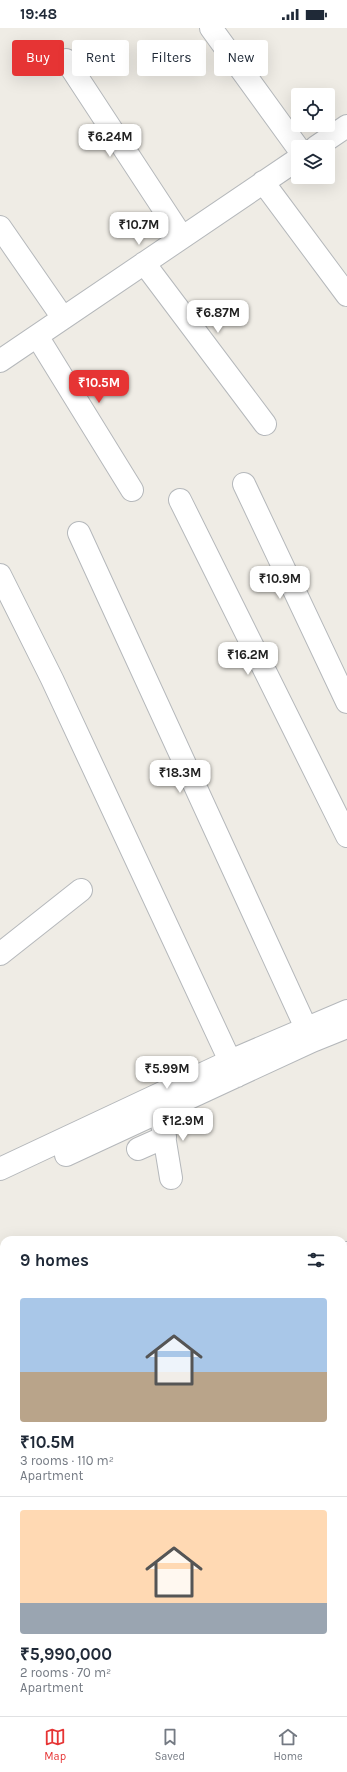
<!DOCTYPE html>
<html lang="en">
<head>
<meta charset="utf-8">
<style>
  body { margin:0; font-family:Karla,sans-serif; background:#f6f6f7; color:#1f2937; height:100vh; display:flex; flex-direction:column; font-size:15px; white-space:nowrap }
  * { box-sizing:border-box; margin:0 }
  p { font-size:13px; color:#747a83 }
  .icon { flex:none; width:22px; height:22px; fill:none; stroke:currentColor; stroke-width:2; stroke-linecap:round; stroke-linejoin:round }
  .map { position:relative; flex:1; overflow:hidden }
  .side { position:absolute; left:0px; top:1208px; width:347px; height:480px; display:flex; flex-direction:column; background:#fff; border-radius:12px 12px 0 0; box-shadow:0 4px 16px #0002 }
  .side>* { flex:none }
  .guide { position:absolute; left:12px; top:12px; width:323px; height:36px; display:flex; gap:8px }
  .buttons { position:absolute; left:291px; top:60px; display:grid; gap:8px }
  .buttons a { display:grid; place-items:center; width:44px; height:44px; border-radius:4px; background:#fff; box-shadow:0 4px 16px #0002; font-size:20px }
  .price { position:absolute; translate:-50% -34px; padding:0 9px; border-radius:8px; background:#fff; color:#222; font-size:13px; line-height:26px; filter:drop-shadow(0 1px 2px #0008) }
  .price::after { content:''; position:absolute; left:50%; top:24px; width:12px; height:9px; margin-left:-6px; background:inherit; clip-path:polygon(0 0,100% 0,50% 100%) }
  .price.active { background:#e63434; color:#fff }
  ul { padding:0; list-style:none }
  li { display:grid; align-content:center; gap:8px; height:212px; padding:0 20px }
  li+li { border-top:1px solid #e0e1e3 }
  li span { display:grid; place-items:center; height:124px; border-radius:4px; color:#555 }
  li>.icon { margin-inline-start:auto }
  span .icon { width:72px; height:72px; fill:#fffc; stroke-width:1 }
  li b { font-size:17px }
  h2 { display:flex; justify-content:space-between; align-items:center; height:48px; padding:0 20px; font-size:17px }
  .chip { padding:0 14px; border-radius:4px; background:#fff; box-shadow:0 4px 16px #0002; font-size:14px; line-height:36px }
  .chip.active { background:#e63434; color:#fff }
  .status { display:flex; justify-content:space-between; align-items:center; height:28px; padding:0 20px; background:#fff; direction:ltr }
  .status svg { height:11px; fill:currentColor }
  .menu { display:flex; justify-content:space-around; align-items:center; height:56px; border-top:1px solid #e0e1e3; background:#fff; font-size:11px; color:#747a83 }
  .menu a { display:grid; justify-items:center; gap:2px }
  .menu .active { color:#e63434 }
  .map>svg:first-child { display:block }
</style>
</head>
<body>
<div class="status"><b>19:48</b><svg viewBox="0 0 49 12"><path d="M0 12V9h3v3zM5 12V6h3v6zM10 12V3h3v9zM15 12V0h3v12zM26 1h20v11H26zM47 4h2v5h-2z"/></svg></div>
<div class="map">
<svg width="347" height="1688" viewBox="0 0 347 1688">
  <rect width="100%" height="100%" fill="#efece5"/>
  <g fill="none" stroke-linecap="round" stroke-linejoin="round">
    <g stroke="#b5b8bb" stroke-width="24">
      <path id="minor" d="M211,0L298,120
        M66,32L182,209
        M316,119L347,98
        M263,154L347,267
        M0,199L63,290
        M144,235L265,396
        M37,308L132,462
        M0,333L298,131
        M244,456L347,674
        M180,472L347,808
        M79,505L312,1013
        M0,547L52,651L237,1048
        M0,926L81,862
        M160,1083L171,1150
        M138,1121L165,1109
        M66,1127L312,1013L347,999
        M0,1141L230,1033L347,983
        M343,1225H347
        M0,1257H4
        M343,1324L347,1323
        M0,1343L4,1381
        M343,1436H347
        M343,1554L347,1553
        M343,1658H347
        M35,1684L36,1688
        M170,1684L171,1688
        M0,1685L10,1684"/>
    </g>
    <use href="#minor" stroke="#fff" stroke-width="22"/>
  </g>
</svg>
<div class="buttons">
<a><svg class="icon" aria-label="locate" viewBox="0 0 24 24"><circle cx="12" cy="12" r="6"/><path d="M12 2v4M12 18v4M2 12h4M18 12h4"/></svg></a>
<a><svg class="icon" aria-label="layers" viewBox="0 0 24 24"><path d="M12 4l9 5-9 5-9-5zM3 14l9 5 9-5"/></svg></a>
</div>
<b class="price" style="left:110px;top:130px">₹6.24M</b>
<b class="price" style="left:139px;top:218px">₹10.7M</b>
<b class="price" style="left:218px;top:306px">₹6.87M</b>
<b class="price active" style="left:99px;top:376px">₹10.5M</b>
<b class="price" style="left:280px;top:572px">₹10.9M</b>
<b class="price" style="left:248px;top:648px">₹16.2M</b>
<b class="price" style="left:180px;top:766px">₹18.3M</b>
<b class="price" style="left:167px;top:1062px">₹5.99M</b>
<b class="price" style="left:183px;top:1114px">₹12.9M</b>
<div class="guide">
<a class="chip active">Buy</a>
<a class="chip">Rent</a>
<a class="chip">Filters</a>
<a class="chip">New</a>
</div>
<section class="side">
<h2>9 homes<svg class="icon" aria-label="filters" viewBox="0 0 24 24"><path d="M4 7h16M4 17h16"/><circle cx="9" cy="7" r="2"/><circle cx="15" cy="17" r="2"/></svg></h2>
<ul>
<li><span style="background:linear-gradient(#a9c7e8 60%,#b9a48a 0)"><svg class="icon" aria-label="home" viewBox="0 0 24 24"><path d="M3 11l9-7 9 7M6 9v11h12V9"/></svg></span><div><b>₹10.5M</b><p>3 rooms · 110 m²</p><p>Apartment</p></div></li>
<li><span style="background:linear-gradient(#ffd9b3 75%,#9aa5b1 0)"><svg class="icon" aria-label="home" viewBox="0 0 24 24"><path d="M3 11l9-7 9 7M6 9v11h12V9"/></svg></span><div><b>₹5,990,000</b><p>2 rooms · 70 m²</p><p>Apartment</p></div></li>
</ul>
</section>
</div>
<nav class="menu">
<a class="active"><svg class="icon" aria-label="map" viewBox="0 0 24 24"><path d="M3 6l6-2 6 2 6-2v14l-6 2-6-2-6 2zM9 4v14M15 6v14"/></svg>Map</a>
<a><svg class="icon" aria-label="saved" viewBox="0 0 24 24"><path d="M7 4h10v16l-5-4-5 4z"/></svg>Saved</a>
<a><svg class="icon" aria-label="home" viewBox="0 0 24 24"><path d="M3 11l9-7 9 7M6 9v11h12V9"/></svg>Home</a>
</nav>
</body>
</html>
